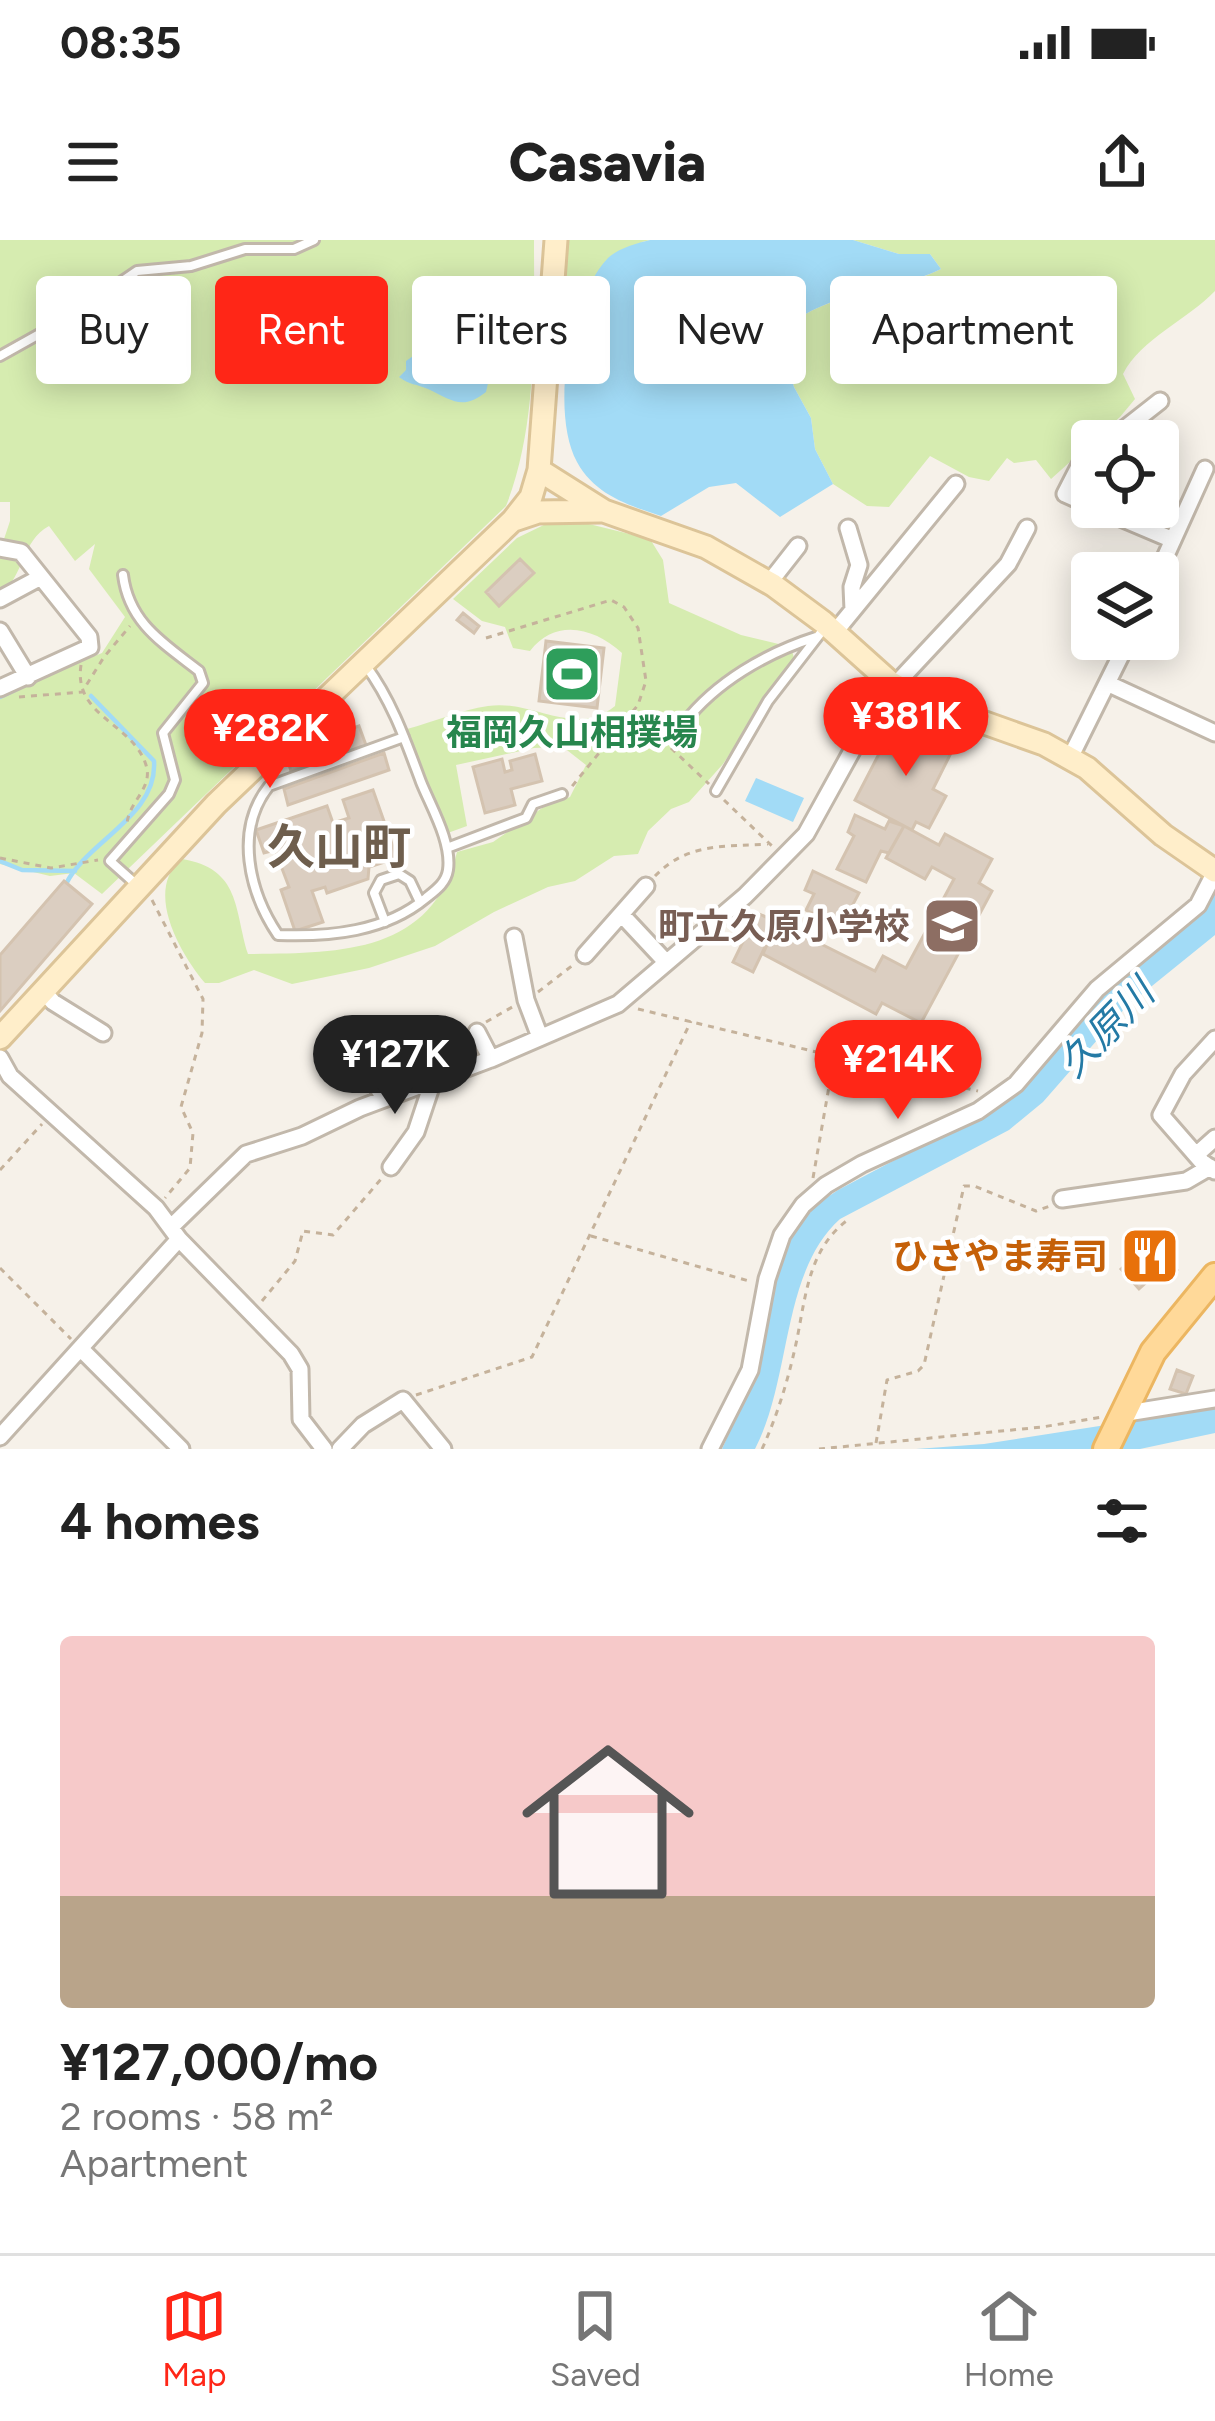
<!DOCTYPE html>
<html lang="en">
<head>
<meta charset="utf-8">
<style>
  body { margin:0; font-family:Figtree,"Noto Sans JP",sans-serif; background:#f2f2f2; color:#222; height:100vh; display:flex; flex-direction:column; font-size:45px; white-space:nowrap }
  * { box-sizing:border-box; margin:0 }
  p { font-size:39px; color:#767676 }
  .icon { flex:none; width:66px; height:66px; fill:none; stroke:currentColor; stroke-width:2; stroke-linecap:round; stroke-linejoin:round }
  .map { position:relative; height:1209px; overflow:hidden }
  .side { display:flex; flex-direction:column; background:#fff; flex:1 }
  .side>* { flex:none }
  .guide { position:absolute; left:36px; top:36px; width:1143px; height:108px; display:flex; gap:24px }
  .tools { position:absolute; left:1071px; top:180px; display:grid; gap:24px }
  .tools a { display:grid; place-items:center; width:108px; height:108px; border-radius:12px; background:#fff; box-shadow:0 6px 30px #0003; font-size:60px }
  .price { position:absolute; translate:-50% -102px; padding:0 27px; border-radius:42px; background:#ff2617; color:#fff; font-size:39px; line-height:78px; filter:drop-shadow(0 3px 6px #0008) }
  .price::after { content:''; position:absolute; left:50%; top:72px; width:36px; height:27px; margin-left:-18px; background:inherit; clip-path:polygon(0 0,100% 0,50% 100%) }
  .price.selected { background:#222; color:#fff }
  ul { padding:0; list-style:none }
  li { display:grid; align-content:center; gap:24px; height:636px; padding:0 60px }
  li+li { border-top:3px solid #e0e0e0 }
  li span { display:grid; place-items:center; height:372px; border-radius:12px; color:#555 }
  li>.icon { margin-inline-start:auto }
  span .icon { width:216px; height:216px; fill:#fffc; stroke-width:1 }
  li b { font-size:51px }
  h2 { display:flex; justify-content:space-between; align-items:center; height:144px; padding:0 60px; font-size:51px }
  .pill { padding:0 42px; border-radius:12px; background:#fff; box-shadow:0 6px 30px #0003; font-size:42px; line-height:108px }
  .pill.selected { background:#ff2617; color:#fff }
  .status { display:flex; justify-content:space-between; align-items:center; height:84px; padding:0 60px; background:#fff; direction:ltr }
  .status svg { height:33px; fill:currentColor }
  header { display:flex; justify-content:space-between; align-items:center; height:156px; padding:0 60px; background:#fff; font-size:54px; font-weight:800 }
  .menu { display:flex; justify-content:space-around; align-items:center; height:168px; border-top:3px solid #e0e0e0; background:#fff; font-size:33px; color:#767676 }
  .menu a { display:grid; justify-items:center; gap:6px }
  .menu .selected { color:#ff2617 }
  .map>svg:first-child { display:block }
</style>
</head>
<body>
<div class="status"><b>08:35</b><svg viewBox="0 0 49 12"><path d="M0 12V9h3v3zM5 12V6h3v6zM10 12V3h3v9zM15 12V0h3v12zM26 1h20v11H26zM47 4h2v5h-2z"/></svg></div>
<header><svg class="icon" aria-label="menu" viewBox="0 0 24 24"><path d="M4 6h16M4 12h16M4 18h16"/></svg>Casavia<svg class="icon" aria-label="share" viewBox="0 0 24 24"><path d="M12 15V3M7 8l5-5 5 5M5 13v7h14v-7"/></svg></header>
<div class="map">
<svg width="1215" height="1209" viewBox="0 0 1215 1209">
  <rect width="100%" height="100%" fill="#f6f1e9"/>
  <path fill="#d6ecb0" d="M0,0H534C534,87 538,185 506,266L102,654L74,633L50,636L0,624V454L102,413L125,377L89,329L95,304L75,321L49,286C21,301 25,336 0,354V311L10,281V262H0Z
    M565,0H650L642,2L587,52L570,99Z
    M853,0H1215V51C1187,80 1141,99 1123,134L1135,159L1120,177L1051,239L1036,220L1014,223L1007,218L989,241L969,237L930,216L889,267L867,266L833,244L815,209L811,178L794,147L785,117L786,88C829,50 892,54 941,29L930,14H899Z
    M550,282L589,284L650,299L663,320L669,363L741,395L791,407L794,418L723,524L689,562L671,569L648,591L638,614L614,616L575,641L548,647L494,672L435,706L369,728L292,744L254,730L219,743H205C181,715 143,650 182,619C241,629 234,669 248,714C338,713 432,715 457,612L493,602L545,566L570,557L586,525L563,507L534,508L456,525L467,586L445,594L407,489C433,482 461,470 488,466C533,459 574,499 615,466L622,413C594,387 555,378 530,411L513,408L505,387L482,381L453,359L517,298Z"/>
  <path fill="#a2dbf6" d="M650,0H853L899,14H930L941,29C892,53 829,50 786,88L785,117L794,147L811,178L815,209L833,244L780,277L736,243L709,247L661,276C628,265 595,255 577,222C550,172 569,59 608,18C617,9 637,3 650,0Z
    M423,109L463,119L464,110L482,116L489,139L486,152C462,171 452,160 428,149C417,144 409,145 399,137L406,130V121Z
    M756,538L804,558L793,582L745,561Z
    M1215,645V695L1126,767L1043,862L1009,890L840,979C781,1032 792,1138 755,1209H722L756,1133L780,1019L807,971L838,950L1014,857L1096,762L1203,668Z
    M1215,1168V1193L1140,1209H916L984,1204Z"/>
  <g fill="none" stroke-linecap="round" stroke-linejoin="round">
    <path stroke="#a2dbf6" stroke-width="4.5" d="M0,457L42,437
      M0,621L22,630L75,631
      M66,644C87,601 158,576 154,521L91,456"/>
  </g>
  <path fill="#dbcec1" stroke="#d4c3b0" stroke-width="3" d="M520,319L534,333L499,366L486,352Z
    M463,373L479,386L474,393L457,380Z
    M546,401L604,408L597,468L539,461Z
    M647,478L668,498L660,506L639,486Z
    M894,485L909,493L912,488L953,509L933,549L946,556L929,588L916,582L912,590L855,560Z
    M359,486L366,505L291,531L285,512Z
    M384,513L389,530L288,565L284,549Z
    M535,514L542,541L511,549L515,565L485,573L473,527L502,519L505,532L512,530L510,521Z
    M373,550L397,618L369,627L368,639L327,653L325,647L312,651L323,682L295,691L281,650L289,647L275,610L264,613L256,590L327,566L333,583L349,578L343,560Z
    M855,575L885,589L889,581L904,586L889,613L881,611L866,642L837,629L854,596L848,592Z
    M904,586L939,605L945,594L992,619L979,643L992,651L921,783L882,763L876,774L763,714L777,682L875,731L883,716L906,728L954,639L932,627L925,639L886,618Z
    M813,631L859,653L841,687L806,670L814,654L805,650Z
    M64,641L92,664L0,771V715Z
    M757,673L777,682L753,732L733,722Z
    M1151,1002L1177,1030L1168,1038L1160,1030L1139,1049L1121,1029Z
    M1177,1130L1193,1136L1186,1154L1170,1149Z"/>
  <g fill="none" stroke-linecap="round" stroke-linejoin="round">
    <g stroke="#c2b8ab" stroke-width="14">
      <path id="lane" d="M0,116L68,78L137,31L191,26L245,9H294L314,0
        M123,335C129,383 163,403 199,431L203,443L163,493L175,540L169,554L110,621L138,646
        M366,426C392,461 406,502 421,542C431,567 452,602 448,630C446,643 436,650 426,658C385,692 330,697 278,695C249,652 234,590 269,546L404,497
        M684,483C716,442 766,413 816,397
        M716,551L768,461L826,386
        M447,608L526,578L533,564L562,554
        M385,682L374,653L381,640L399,634L410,641L420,662"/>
    </g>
    <g stroke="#c2b8ab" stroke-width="21">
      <path id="street" d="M1109,201L1160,161
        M1092,211L1085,215L1065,254L1092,266
        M1095,267L1173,300
        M848,288L859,325L852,347L853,370
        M0,308L21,312L89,397L90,407L0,448
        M1158,333L1205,229
        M769,343L798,306
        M0,359L41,337
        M0,391L28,437
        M835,392L956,244
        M1109,444L1215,493
        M895,445L1008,324L1027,288
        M1070,518L1129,399
        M623,676L666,722
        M514,697L526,760L540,797
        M585,715L646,646
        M43,751L53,762L103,793
        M371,792L360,799L357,814L384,858
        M477,792L491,819
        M1215,799L1183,834L1161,875L1202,922L1215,931
        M0,818L10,836L156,968L179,999L291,1114L300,1129L301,1179L324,1209
        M1196,915L1215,898
        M391,927L416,892L434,838
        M1062,959L1186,941L1210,927
        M171,987L246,914L302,896L360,868L491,819L618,764L745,656L806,594L890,442
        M81,1109L181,1209
        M1121,1174L1215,1159
        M0,1197L179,999
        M340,1209L363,1185L403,1160L443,1209
        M710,1209L750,1130L767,1039L782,995L803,965L826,945L862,924L978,871L1016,844L1097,749L1198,665L1215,632"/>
    </g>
    <g stroke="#dcc498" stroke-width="27">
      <path id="secondary" d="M539,230L604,271L706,307L773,345L823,382L890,442L923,461L1044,504L1087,528L1163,595L1215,631
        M514,280L538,272L601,271
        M0,798L216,564L513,280L531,257L539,230L556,0"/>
    </g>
    <g stroke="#ecb661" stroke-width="30">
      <path id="primary" d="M1106,1209L1153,1112L1215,1036"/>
    </g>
    <path stroke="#c5b29b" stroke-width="3" stroke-dasharray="6 6" stroke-linecap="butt" d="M486,398L611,360L624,367L638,388L646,441L638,465L569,550
      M81,425C73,477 133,483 146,525C154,549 126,563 127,587
      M19,457L82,452L104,417L130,386
      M671,508L709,544
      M724,560L773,607
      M0,618L51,628L98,620
      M655,636C688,602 725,607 768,604
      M152,660L203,759L202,793L181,867L193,893L190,928L165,958
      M538,752L573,725
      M638,769L978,851
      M486,782L514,766
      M0,930L42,884
      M813,938L834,818
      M591,996L749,1041
      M0,1028L71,1099
      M262,1061L295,1021L303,991L333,995L382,938
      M416,1155L532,1117L691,781
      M876,1203L887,1140L918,1131L924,1125L964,946H974L1036,971L1050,966
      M762,1209C778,1174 789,1137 797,1099C806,1054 809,1008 849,979
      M819,1209L1042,1187L1102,1177"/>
    <use href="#lane" stroke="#fff" stroke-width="8"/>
    <use href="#street" stroke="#fff" stroke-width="15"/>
    <use href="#secondary" stroke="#ffeeca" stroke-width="21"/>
    <use href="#primary" stroke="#ffd999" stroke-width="24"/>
  </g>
  <defs>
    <g id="stadium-square" transform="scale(3)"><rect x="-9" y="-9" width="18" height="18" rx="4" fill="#2e9e5b" stroke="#fff"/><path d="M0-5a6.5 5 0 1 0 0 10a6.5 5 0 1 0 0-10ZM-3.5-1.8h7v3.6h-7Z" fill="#fff"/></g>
    <g id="school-square" transform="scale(3)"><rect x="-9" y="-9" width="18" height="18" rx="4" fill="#8d6e63" stroke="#fff"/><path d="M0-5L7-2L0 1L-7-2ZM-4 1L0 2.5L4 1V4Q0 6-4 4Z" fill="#fff"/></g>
    <g id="restaurant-square" transform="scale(3)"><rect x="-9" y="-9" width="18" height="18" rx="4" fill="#e8710a" stroke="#fff"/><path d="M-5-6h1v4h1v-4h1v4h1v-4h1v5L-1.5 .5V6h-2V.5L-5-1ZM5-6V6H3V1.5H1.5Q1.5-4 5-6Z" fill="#fff"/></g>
  </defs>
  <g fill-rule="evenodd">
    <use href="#stadium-square" x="572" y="434"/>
    <use href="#school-square" x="952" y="686"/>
    <use href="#restaurant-square" x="1150" y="1016"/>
  </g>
  <g text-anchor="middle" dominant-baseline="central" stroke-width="9" stroke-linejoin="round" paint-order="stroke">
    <g font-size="36" font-weight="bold" fill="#27864d" stroke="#fff">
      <text x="572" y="492">福岡久山相撲場</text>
    </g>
    <g font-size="36" font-weight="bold" fill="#785e54" stroke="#fff" text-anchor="end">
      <text x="910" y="686">町立久原小学校</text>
    </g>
    <g font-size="36" font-weight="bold" fill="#c56008" stroke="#fff" text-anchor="end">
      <text x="1108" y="1016">ひさやま寿司</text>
    </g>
    <g font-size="39" font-style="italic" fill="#247aa5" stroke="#fff">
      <text transform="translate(1106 788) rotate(-46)">久原川</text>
    </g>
    <g font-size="48" font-weight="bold" fill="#6e5e4d" stroke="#fff">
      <text x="339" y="607">久山町</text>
    </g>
  </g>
</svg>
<div class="tools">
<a><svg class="icon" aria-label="locate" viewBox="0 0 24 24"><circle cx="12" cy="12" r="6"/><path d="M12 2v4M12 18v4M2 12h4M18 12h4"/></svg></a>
<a><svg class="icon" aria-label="layers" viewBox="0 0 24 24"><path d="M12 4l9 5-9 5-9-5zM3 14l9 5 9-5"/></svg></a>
</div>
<b class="price" style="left:906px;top:539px">¥381K</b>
<b class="price" style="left:270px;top:551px">¥282K</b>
<b class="price selected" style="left:395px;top:877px">¥127K</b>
<b class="price" style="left:898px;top:882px">¥214K</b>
<div class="guide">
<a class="pill">Buy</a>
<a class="pill selected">Rent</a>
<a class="pill">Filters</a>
<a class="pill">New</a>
<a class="pill">Apartment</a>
</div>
</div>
<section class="side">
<h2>4 homes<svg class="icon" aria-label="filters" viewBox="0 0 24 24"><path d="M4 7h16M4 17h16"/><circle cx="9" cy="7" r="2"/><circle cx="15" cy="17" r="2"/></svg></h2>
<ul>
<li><span style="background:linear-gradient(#f6c9c9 70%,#b9a48a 0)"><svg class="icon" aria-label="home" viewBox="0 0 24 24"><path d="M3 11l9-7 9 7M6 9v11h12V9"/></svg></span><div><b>¥127,000/mo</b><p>2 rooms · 58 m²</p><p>Apartment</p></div></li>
</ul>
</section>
<nav class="menu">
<a class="selected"><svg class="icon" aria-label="map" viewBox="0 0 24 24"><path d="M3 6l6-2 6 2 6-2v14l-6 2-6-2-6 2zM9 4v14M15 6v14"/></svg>Map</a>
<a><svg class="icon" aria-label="saved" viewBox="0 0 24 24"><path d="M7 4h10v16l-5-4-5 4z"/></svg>Saved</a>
<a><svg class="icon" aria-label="home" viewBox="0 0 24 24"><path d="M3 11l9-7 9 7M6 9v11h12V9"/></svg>Home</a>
</nav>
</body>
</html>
